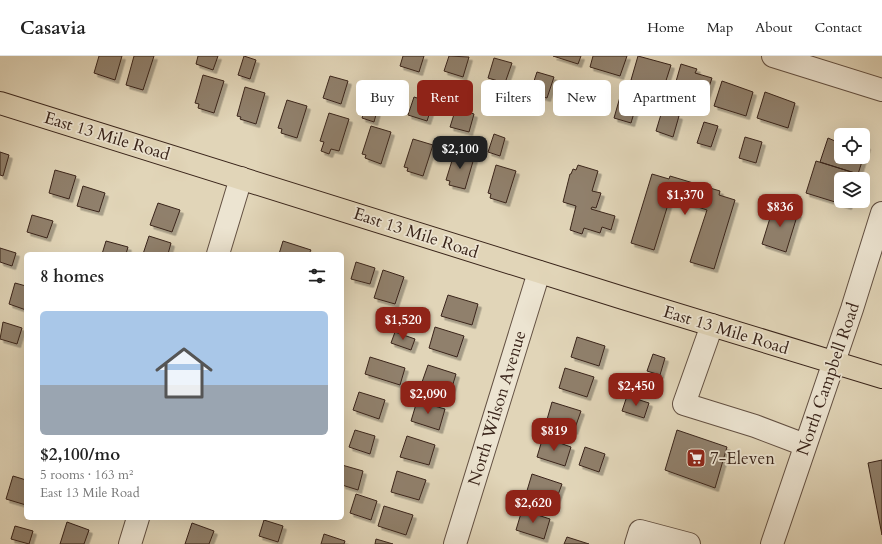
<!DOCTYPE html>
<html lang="en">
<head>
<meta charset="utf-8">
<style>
  body { margin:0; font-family:Cardo,serif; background:#f2f2f2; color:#222; height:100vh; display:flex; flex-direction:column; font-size:15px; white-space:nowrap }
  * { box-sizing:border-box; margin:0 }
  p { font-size:13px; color:#767676 }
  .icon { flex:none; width:22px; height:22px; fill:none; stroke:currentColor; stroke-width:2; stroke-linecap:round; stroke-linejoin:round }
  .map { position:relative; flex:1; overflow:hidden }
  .sheet { position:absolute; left:24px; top:196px; width:320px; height:268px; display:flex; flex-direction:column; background:#fff; border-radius:6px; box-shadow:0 4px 16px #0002 }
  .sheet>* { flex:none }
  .banner { position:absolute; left:356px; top:24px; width:380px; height:36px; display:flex; gap:8px }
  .controls { position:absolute; left:834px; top:72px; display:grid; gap:8px }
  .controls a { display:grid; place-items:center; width:36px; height:36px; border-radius:6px; background:#fff; box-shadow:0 4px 16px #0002; font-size:20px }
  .price { position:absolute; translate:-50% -34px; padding:0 9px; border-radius:8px; background:#8f2418; color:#fff; font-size:13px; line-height:26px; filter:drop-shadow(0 1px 2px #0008) }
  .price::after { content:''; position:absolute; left:50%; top:24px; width:12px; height:9px; margin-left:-6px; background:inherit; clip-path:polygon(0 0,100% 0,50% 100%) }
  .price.current { background:#222; color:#fff }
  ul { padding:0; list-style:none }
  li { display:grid; align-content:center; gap:8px; height:212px; padding:0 16px }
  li+li { border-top:1px solid #e0e0e0 }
  li span { display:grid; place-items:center; height:124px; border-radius:6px; color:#555 }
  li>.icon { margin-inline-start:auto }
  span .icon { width:72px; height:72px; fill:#fffc; stroke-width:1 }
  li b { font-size:17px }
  h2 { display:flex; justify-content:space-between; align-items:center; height:48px; padding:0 16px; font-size:17px }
  .pill { padding:0 14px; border-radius:6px; background:#fff; box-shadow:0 4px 16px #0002; font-size:14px; line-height:36px }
  .pill.current { background:#8f2418; color:#fff }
  header { display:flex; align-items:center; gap:24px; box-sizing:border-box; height:56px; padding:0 20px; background:#fff; border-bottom:1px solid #e0e0e0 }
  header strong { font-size:19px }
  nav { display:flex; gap:22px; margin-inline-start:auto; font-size:14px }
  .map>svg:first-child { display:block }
</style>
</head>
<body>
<header>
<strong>Casavia</strong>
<nav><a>Home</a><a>Map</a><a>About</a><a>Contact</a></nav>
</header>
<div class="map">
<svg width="882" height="488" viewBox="0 0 882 488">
  <defs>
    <filter id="shadow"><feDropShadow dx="3.5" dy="3.5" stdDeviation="0" flood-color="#0004"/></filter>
  </defs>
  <rect width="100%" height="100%" fill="#e1d5b8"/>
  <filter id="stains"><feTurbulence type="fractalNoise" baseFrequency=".005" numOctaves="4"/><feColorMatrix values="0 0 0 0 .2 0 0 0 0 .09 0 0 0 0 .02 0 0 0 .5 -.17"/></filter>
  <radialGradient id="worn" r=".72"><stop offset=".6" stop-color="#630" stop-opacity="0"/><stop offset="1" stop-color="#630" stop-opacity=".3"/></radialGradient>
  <path fill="#90806c" stroke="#39241a" filter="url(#shadow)" d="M99,0H122L115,24L94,17Z
    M134,0H154L143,34L126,29Z
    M198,0H218L213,14L196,8Z
    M244,0L256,4L250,23L238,19Z
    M403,0H424L419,16L400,10Z
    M449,0L469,1L463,21L444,15Z
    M553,0H581L578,8Z
    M593,0H627L620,20L590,11Z
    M638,0L671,9L663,34L631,24Z
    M494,2L512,7L505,27L488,22Z
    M681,8L697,13L695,17L712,22L704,46L673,36Z
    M537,16L554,21L547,42L530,37Z
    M203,19L224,25L214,57L198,52L199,48L195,47Z
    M330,20L348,25L341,48L323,42Z
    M722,25L753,36L746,60L714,50Z
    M578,29L595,34L589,55L572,50Z
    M245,31L265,37L256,68L240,63L241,61L237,60Z
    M765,36L795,47L788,72L757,62Z
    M414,41L433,47L427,65L408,59Z
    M620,41L637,47L631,67L614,62Z
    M287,44L307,50L297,82L281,77L282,73L278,72Z
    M368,44L379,48L374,66L362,62Z
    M456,52L474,58L469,76L450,71Z
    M662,55L679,60L673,81L656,75Z
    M329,57L349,63L339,95L331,93L329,98L321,95L324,86L320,85Z
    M704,66L718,70L711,91L697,87Z
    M371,70L391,76L381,108L365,102L366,99L362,98Z
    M494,78L505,82L500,100L488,96Z
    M836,80L841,82V101H863V89L867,90L858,118L820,106L828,82L835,85Z
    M745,81L762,86L756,107L739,102Z
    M413,83L433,89L423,120L407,115L408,112L404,111Z
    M455,95L474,102L465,133L449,129L450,125L446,124Z
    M0,96L9,99L3,120L0,119Z
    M816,105L858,118L857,123H841V145H850L848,150L806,137Z
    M496,109L516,115L506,147L490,142L491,138L488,137Z
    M578,109L598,115L592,135L601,137L596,152L592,151L591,153L615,160L611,174L602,171L600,177L584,172L582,178L570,174L576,150L563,146L570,118H571L573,113L576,114Z
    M55,114L76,120L69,143L49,137Z
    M652,118L669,123L670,120L720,135L719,139L735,144L714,213L690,206L707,154L670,142L654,194L631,187Z
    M83,130L105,137L99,156L77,150Z
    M158,147L180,154L172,176L150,169Z
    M774,149L798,157L786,196L762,188Z
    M32,159L53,165L47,182L27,176Z
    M149,180L171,187L168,198H143Z
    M106,185L128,191L126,198H102Z
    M283,185L311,194L309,198H279Z
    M0,192L16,197L12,210L0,206Z
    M356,206L375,212L370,228L351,223Z
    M383,214L404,221L395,248L374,242Z
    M15,227L26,230V254L9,248Z
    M448,239L478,248L472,269L441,260Z
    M3,266L22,272L17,288L0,283Z
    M435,271L464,280L457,301L429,292Z
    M395,276L415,283L411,294L391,287Z
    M577,281L605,290L599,310L571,301Z
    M653,298L665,302L660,319L647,315Z
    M370,301L405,312L400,329L365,318Z
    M428,309L456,318L450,338L421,329Z
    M565,312L594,321L587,341L559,332Z
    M359,336L385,344L379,363L353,354Z
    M627,340L649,347L644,362L622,355Z
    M417,345L445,353L439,374L411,365Z
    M552,346L581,355L574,375L546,367Z
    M355,374L375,380L370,398L349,391Z
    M677,374L727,391L715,432L665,414Z
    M407,380L435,389L429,409L400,401Z
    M543,381L571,391L565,410L537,401Z
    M585,391L605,398L599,416L579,409Z
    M882,404V479L868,407Z
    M342,409L363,415L358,434L342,429Z
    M397,415L426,424L419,444L391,436Z
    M532,418L562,428L555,447L526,438Z
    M13,420L26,424V449L6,443Z
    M356,438L377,445L371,464L350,457Z
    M384,450L413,459L406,479L378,470Z
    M522,454L550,463L544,483L516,474Z
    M264,464L283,470L278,486L259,480Z
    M67,466L89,474L84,488H60Z
    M192,467L214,475L209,488H185Z
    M15,470L33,475L29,488L11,483Z
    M324,478L345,485L344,488H321Z
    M567,481L589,488H564Z
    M376,483L393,488H375Z"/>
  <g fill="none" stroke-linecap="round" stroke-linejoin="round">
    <g stroke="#635042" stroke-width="24">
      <path id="minor" d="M773,0L882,34
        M218,198L241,122
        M712,269L684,348L755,370L805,389
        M130,488L138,462
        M455,488L539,216
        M636,488L640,475L689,488
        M772,488L852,253L882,157"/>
    </g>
    <g stroke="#39241a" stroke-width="24">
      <path id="major" d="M0,47L623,242L882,321"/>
    </g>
    <use href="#minor" stroke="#ece4d1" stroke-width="22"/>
    <use href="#major" stroke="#e1d5b8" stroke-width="22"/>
  </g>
  <defs>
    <g id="supermarket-square" transform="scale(1)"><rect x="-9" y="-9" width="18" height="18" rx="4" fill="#8f2418" stroke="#ece4d1"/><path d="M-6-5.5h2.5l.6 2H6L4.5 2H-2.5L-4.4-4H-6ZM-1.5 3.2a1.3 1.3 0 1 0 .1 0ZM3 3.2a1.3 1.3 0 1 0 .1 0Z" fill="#fff"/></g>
  </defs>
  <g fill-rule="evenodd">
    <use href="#supermarket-square" x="696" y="402"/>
  </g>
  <g text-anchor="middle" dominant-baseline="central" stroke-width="3.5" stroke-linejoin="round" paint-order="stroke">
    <g font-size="17" fill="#39241a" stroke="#ece4d1">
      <text transform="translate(107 80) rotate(17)">East 13 Mile Road</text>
      <text transform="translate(416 177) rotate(18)">East 13 Mile Road</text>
      <text transform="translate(726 274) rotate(17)">East 13 Mile Road</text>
      <text transform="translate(828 323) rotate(-71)">North Campbell Road</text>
      <text transform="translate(497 352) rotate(-73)">North Wilson Avenue</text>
    </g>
    <g font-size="17" fill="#39241a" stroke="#ece4d1" text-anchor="start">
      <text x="710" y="402">7-Eleven</text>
    </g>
  </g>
  <rect width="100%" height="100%" filter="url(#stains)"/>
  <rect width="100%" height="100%" fill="url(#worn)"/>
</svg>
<div class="controls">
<a><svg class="icon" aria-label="locate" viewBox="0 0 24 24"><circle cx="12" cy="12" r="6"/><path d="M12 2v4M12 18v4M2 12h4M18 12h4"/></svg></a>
<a><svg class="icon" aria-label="layers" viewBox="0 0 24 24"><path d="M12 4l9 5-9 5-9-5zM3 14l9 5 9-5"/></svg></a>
</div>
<b class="price current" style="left:460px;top:114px">$2,100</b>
<b class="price" style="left:685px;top:160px">$1,370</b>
<b class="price" style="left:780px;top:172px">$836</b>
<b class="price" style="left:403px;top:285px">$1,520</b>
<b class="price" style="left:636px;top:351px">$2,450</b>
<b class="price" style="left:428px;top:359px">$2,090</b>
<b class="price" style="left:554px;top:396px">$819</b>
<b class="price" style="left:533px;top:468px">$2,620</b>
<div class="banner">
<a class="pill">Buy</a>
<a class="pill current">Rent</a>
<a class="pill">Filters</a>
<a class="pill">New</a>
<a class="pill">Apartment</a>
</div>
<section class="sheet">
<h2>8 homes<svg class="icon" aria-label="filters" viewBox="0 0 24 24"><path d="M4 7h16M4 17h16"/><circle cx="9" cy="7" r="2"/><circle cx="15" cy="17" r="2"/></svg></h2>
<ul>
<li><span style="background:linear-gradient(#a9c7e8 60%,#9aa5b1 0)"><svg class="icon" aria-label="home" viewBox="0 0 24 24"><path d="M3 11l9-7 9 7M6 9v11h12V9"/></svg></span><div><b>$2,100/mo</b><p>5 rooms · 163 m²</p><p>East 13 Mile Road</p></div></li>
</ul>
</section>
</div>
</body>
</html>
